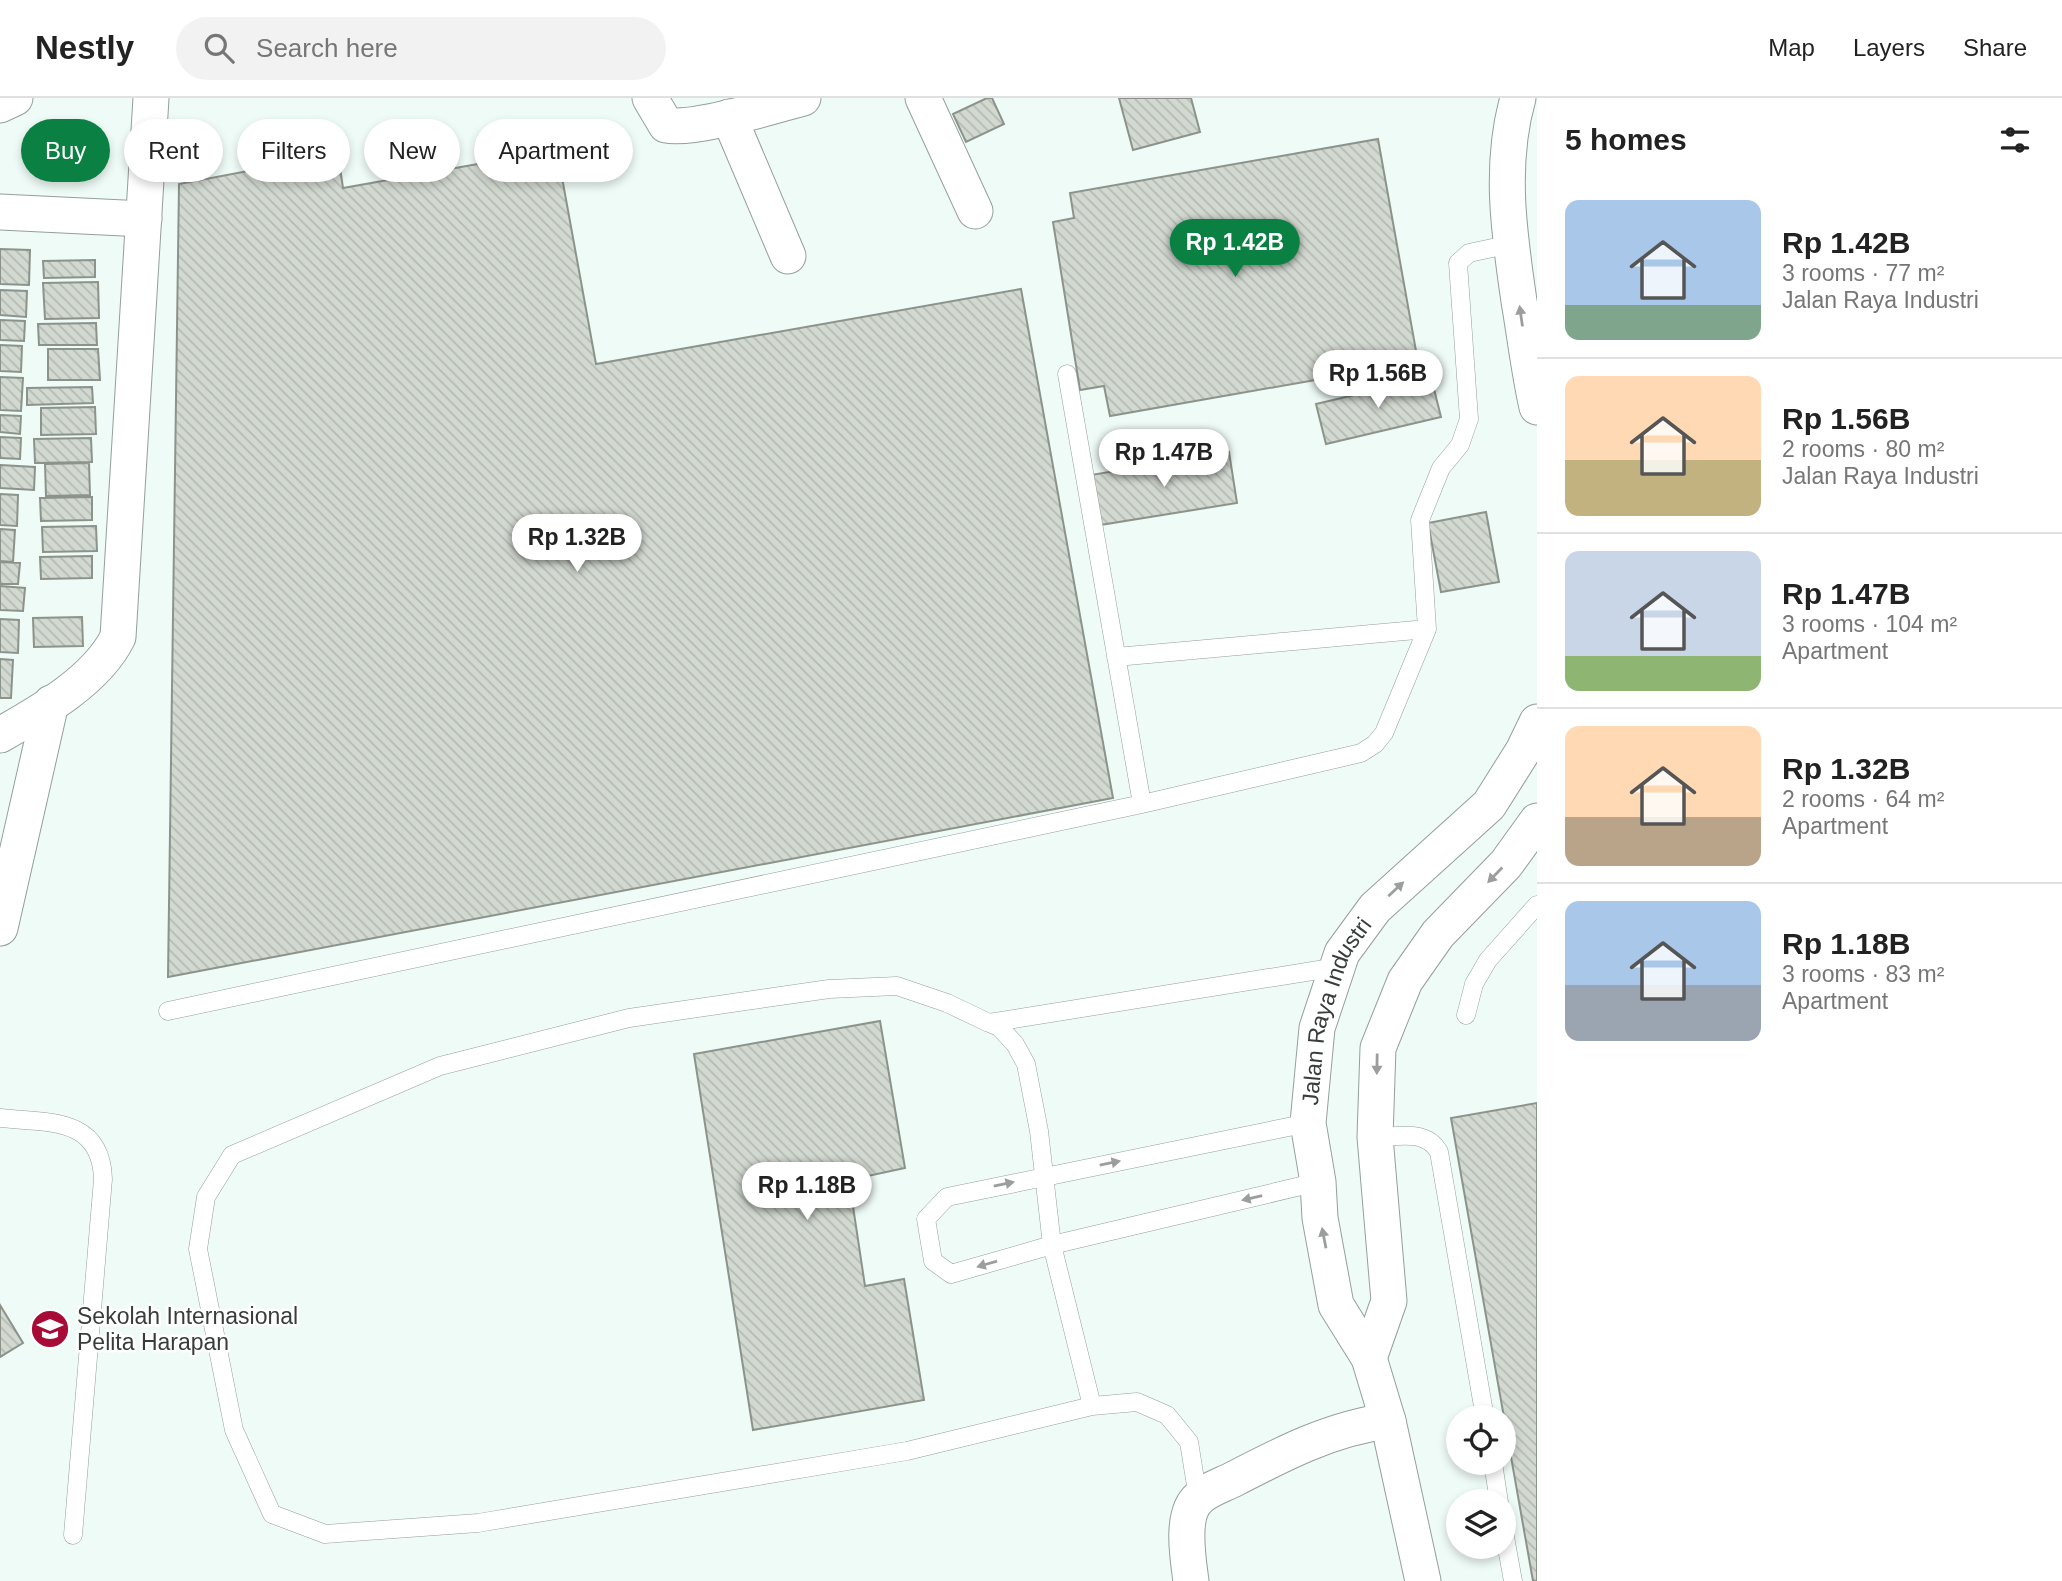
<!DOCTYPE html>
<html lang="en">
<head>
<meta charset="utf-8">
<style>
  body { margin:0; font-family:Helvetica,sans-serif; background:#f2f2f2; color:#222; height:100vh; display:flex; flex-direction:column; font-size:26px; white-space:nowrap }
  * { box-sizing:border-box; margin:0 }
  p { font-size:23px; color:#767676 }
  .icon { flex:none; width:38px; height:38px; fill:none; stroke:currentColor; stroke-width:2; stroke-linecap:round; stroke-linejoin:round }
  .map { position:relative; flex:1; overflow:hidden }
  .side { display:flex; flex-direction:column; background:#fff; width:525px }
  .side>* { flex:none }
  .top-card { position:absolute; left:21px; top:21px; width:665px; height:63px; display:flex; gap:14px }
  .tools { position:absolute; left:1446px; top:1307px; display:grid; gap:14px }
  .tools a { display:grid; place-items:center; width:70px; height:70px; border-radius:50%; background:#fff; box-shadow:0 4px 10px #0003; font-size:35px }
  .price { position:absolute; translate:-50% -60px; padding:0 16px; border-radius:24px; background:#fff; color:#222; font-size:23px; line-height:46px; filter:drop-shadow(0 2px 4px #0008) }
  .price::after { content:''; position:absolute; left:50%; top:42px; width:21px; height:16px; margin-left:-10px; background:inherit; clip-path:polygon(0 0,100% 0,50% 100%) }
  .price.active { background:#0b8043; color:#fff }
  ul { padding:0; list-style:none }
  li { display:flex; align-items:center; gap:21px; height:175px; padding:0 28px }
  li+li { border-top:2px solid #e0e0e0 }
  li span { display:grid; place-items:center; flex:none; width:196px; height:140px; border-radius:14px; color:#555 }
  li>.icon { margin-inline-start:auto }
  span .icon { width:84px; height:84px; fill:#fffc; stroke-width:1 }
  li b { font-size:30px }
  h2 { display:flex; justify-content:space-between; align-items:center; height:84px; padding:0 28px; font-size:30px }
  .chip { padding:0 24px; border-radius:32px; background:#fff; box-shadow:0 4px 10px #0003; font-size:24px; line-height:63px }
  .chip.active { background:#0b8043; color:#fff }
  header { display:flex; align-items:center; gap:42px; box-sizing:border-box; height:98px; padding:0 35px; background:#fff; border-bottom:2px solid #e0e0e0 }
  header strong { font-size:33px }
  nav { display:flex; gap:38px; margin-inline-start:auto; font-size:24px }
  .search { width:490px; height:63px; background:#f2f2f2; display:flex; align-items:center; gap:18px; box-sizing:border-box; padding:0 24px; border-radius:38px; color:#767676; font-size:26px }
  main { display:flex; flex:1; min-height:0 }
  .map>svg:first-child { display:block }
</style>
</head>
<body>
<header>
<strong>Nestly</strong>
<div class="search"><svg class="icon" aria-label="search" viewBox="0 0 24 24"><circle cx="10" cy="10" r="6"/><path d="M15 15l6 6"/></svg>Search here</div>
<nav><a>Map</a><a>Layers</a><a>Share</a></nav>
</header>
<main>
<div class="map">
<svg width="1537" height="1483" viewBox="0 0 1537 1483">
  <defs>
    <pattern id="building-back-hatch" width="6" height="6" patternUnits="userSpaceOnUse" patternTransform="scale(1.75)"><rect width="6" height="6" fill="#d2d9d0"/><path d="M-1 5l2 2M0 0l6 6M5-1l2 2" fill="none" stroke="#b5bbb4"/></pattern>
  </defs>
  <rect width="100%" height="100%" fill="#effbf7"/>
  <path fill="url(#building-back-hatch)" stroke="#8c938b" stroke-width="2" d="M987,0H992L1004,26L966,44L953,16Z
    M1119,0H1191L1200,34L1133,52Z
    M1378,41L1418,264L1110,318L1104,288L1080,292L1053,124L1074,120L1070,95Z
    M557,52L596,266L1021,191L1113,700L168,879L179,86L338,56L343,90Z
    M0,151L30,152L29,187L0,186Z
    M95,162V179L44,180L43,163Z
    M98,184L99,220L45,221L43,185Z
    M0,192L27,193L26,219L0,217Z
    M0,222L25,223L24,243L0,242Z
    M96,225L97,247H39L38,226Z
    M0,247L22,248L21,274L0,273Z
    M48,251H98L100,282H48Z
    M0,279L23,280L21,313L0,312Z
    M1431,279L1441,319L1326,346L1316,306Z
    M92,289L93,305L27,307V290Z
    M95,309L96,336L41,337V310Z
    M0,317L21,318L20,336L0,334Z
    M0,339L21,340L20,361L0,360Z
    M91,340L92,364L35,365L34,341Z
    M1229,354L1237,405L1100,427L1091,377Z
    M89,365L90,397L46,398L45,366Z
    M0,367L35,369L34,392L0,390Z
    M0,396L18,397L17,428L0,427Z
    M92,399V422L41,423L40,400Z
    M1486,414L1499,484L1441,494L1428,425Z
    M96,428L97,453L43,454L42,429Z
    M0,431L15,432L13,464L0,463Z
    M92,458V480L41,481L40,459Z
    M0,464L20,465L18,486H0Z
    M0,488L25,490L23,513L0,512Z
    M82,519L83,548L34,549L33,520Z
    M0,521L19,522L18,555L0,554Z
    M0,561L13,562L11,600H0Z
    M880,923L905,1070L849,1082L865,1188L904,1181L924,1302L753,1332L694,956Z
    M1537,1005V1483H1533L1451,1020Z
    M0,1207L23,1245L0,1259Z"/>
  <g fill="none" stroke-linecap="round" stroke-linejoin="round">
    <g stroke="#949f9b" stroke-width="19">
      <path id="service" d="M1067,276L1142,706
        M1116,559L1427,531
        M168,913L1142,706L1361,655L1375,646L1384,635L1427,531L1420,422L1441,370L1460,347L1469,321L1458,165L1469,155L1511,146
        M1466,917L1474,886L1488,862L1537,807
        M989,925L1337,869
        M0,1020C47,1025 101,1018 103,1081L73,1437
        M1308,1025L947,1099L926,1121L933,1163L951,1176L1052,1147L1318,1084
        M1375,1039C1400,1039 1426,1031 1439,1054L1485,1320
        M1092,1308L1052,1147L1039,1033L1026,966L1015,946L999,929L989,925L947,905L897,888L829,891L629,920L440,968L232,1057L206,1099L198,1151L234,1332L272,1416L325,1436L478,1425L907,1353L1092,1308L1137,1304L1167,1317L1189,1344L1198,1400
        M1493,1365L1499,1404
        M1503,1428L1513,1483"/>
    </g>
    <g stroke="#949f9b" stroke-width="37">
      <g id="minor">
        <path d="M650,0L666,27C693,33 773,8 803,0"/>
        <path d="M923,0L975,113"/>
        <path d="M1518,0C1499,67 1509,135 1519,203C1525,238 1529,274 1537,309"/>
        <path d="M0,7L15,0"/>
        <path d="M729,19L788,158"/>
        <path d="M0,114L144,121"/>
        <path d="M0,637C41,614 97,582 118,539L151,0"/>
        <path d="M0,830L51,605"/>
        <path d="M1369,1260L1389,1203L1375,1039L1378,950L1405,883L1438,836L1506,766L1537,723"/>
        <path d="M1191,1483C1188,1461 1180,1416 1199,1400C1207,1392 1222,1387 1232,1382C1282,1356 1332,1330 1388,1323"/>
        <path id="s1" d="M1423,1483L1388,1323L1369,1260L1336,1207L1320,1120L1318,1084L1308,1025L1317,930L1342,855L1375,810L1489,707L1523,653L1537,624"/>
      </g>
    </g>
    <use href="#service" stroke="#fff" stroke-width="18"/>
    <use href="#minor" stroke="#fff" stroke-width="35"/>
  </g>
  <defs><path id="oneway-solid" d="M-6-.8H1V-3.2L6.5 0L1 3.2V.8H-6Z" transform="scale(1.75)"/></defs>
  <g fill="#9c9e9d">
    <use href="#oneway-solid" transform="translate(1521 218) rotate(-98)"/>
    <use href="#oneway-solid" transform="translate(1495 777) rotate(134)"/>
    <use href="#oneway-solid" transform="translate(1396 791) rotate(-43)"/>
    <use href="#oneway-solid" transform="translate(1377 966) rotate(91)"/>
    <use href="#oneway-solid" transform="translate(1110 1065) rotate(-11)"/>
    <use href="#oneway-solid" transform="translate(1004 1086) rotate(-12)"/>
    <use href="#oneway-solid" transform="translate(1252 1100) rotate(167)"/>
    <use href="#oneway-solid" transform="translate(1324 1140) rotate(-101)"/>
    <use href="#oneway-solid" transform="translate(987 1166) rotate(164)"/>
  </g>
  <defs>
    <g id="school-disc" transform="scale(2.0125)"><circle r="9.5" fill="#a60c36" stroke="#fff"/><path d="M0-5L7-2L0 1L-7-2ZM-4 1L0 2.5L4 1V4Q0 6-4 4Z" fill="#fff"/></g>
  </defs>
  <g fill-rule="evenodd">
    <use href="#school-disc" x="50" y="1231"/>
  </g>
  <g text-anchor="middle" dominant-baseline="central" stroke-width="5" stroke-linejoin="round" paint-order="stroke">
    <g font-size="23" fill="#383d3b" stroke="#fff">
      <text stroke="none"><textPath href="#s1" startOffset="593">Jalan Raya Industri</textPath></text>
    </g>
    <g font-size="23" fill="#383d3b" stroke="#fff" text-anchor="start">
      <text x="77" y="1218">Sekolah Internasional<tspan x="77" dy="26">Pelita Harapan</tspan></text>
    </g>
  </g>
</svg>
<div class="tools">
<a><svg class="icon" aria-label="locate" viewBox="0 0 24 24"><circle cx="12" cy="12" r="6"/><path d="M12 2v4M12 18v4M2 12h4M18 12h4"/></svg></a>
<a><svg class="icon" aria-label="layers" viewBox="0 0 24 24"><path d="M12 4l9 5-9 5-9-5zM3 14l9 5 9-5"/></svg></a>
</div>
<b class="price active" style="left:1235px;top:181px">Rp 1.42B</b>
<b class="price" style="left:1378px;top:312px">Rp 1.56B</b>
<b class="price" style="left:1164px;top:391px">Rp 1.47B</b>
<b class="price" style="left:577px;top:476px">Rp 1.32B</b>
<b class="price" style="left:807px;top:1124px">Rp 1.18B</b>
<div class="top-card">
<a class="chip active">Buy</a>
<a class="chip">Rent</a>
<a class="chip">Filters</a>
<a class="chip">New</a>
<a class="chip">Apartment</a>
</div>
</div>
<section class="side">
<h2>5 homes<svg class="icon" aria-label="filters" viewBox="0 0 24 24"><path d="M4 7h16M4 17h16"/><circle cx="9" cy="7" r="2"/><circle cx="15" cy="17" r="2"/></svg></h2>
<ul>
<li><span style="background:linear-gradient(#a9c7e8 75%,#7fa58c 0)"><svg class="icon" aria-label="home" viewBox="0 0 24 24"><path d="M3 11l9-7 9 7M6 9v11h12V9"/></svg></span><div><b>Rp 1.42B</b><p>3 rooms · 77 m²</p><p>Jalan Raya Industri</p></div></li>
<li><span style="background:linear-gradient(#ffd9b3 60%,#c2b280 0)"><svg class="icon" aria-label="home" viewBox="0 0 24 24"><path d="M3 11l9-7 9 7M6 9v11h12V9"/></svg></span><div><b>Rp 1.56B</b><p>2 rooms · 80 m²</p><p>Jalan Raya Industri</p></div></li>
<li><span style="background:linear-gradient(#c9d6e8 75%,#8fb573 0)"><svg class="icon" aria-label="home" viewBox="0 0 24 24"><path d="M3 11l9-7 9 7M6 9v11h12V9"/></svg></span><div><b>Rp 1.47B</b><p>3 rooms · 104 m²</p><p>Apartment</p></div></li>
<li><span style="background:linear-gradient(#ffd9b3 65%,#b9a48a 0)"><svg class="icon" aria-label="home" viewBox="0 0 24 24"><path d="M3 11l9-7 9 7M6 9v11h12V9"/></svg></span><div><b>Rp 1.32B</b><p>2 rooms · 64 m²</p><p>Apartment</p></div></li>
<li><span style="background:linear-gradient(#a9c7e8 60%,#9aa5b1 0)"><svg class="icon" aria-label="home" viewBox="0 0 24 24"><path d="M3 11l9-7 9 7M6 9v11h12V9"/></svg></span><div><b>Rp 1.18B</b><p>3 rooms · 83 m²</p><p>Apartment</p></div></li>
</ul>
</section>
</main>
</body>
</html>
